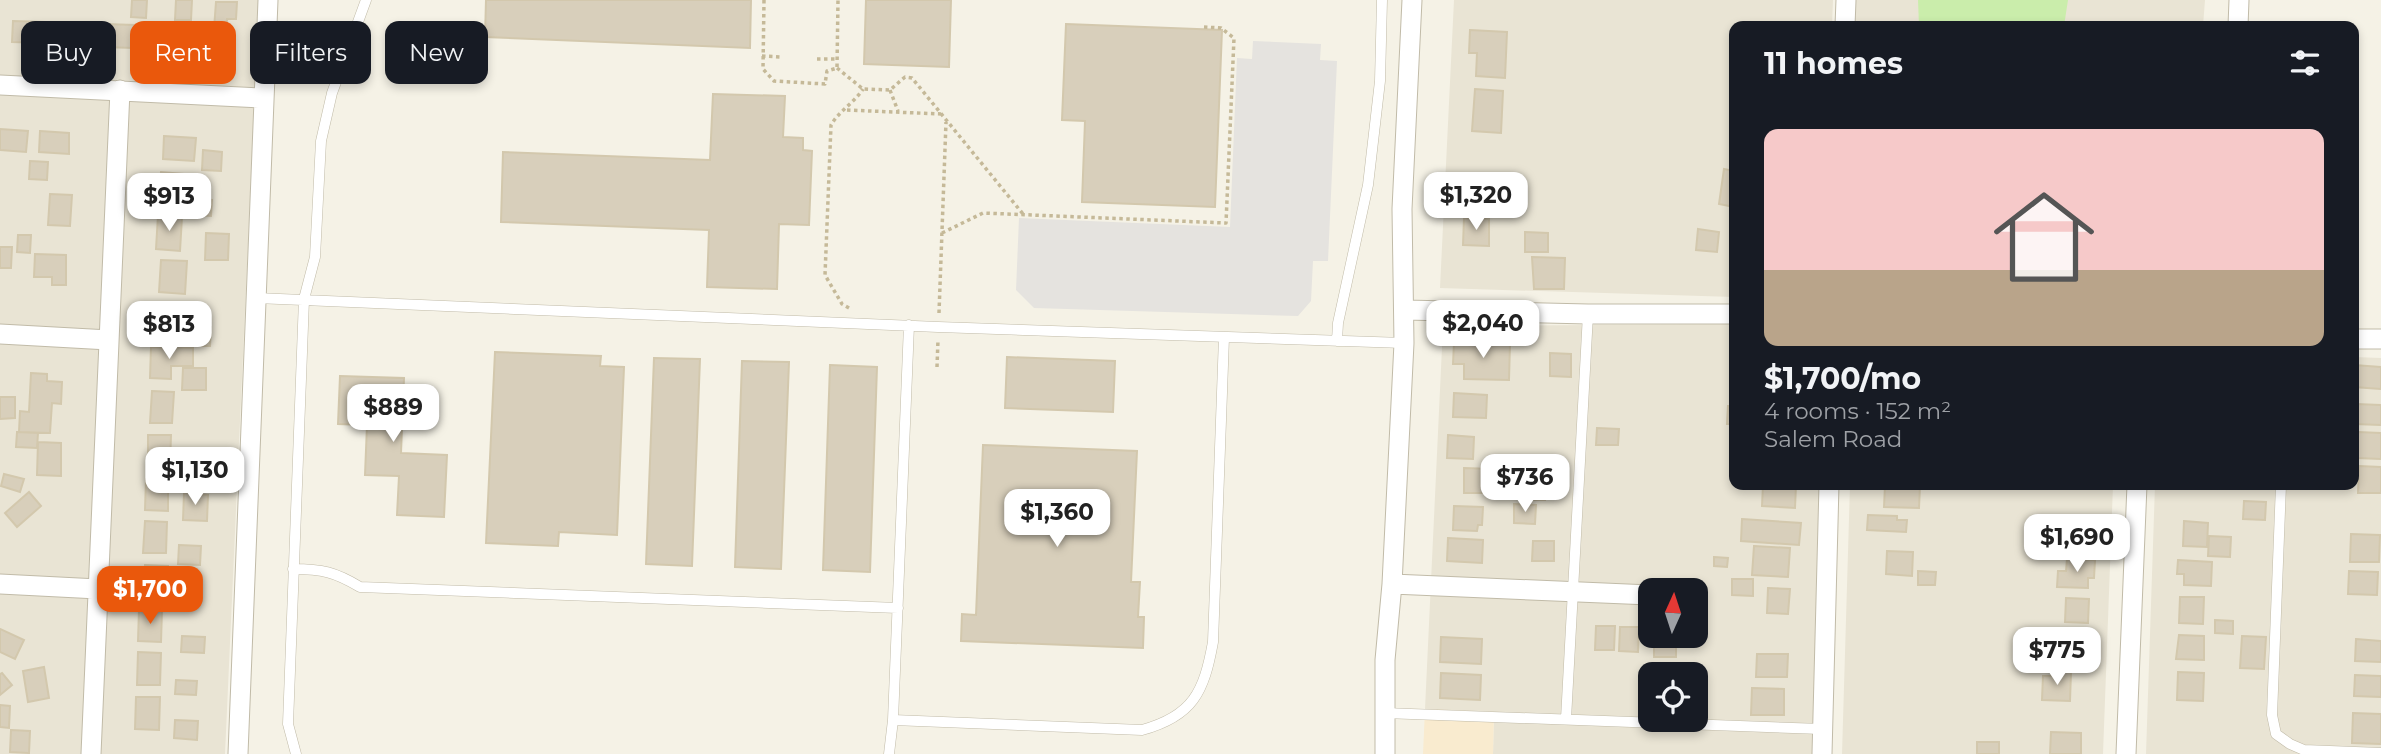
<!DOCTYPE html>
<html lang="en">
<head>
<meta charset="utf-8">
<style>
  body { margin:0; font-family:Montserrat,sans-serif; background:#20242c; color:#f1f3f6; height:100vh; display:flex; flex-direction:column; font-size:26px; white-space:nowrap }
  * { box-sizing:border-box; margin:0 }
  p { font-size:23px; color:#9ea1a6 }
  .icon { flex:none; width:38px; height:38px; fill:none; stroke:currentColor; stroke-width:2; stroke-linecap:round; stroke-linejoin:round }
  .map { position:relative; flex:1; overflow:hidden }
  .drawer { position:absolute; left:1729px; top:21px; width:630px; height:469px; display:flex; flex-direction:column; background:#171b24; border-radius:14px; box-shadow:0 4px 10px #0003 }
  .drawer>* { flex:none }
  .hud { position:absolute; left:21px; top:21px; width:665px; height:63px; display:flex; gap:14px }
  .needle { width:46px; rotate:3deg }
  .tools { position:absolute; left:1638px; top:578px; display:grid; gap:14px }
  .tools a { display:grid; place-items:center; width:70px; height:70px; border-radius:14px; background:#171b24; box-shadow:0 4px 10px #0003; font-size:35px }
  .price { position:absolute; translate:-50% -60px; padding:0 16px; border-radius:14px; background:#fff; color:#222; font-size:23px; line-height:46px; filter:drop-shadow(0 2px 4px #0008) }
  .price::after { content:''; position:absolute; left:50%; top:42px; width:21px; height:16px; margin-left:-10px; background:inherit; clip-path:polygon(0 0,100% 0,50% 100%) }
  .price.selected { background:#ea580c; color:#fff }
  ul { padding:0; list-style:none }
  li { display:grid; align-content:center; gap:14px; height:371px; padding:0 35px }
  li span { display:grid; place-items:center; height:217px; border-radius:14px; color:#555 }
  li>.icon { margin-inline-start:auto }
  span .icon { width:126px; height:126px; fill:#fffc; stroke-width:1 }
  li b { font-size:30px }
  h2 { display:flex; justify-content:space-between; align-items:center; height:84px; padding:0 35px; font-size:30px }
  .pill { padding:0 24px; border-radius:14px; background:#171b24; box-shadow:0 4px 10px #0003; font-size:24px; line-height:63px }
  .pill.selected { background:#ea580c; color:#fff }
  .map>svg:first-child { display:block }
</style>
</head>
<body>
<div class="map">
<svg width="2381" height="754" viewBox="0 0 2381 754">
  <rect width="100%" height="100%" fill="#f5f2e6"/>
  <path fill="#e9e4d4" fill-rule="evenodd" d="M0,0H259L225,754H0Z
    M1454,0H1833L1832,26H1734V297L1440,288Z
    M1855,0H2205L2203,26H1854Z
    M1734,324V485H1819L1813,754H1493L1494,712L1425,709L1443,326ZM1650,590H1696V635H1650ZM1650,674H1696V719H1650Z
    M2354,357L2381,358V754H2146L2155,485H2354Z
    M1850,485H2113L2103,754H1842Z"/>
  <path fill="#f9ebcf" d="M1425,709L1494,712L1493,754H1423Z"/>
  <path fill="#caedab" d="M1918,0H2068L2064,26H1919Z"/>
  <path fill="#e5e3df" d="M1253,41L1321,44L1320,60L1337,61L1328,261H1313L1311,301L1298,316L1034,308L1016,290L1019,218L1230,227L1237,58L1252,59Z"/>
  <path fill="#d8cfbb" stroke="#d3c8ad" stroke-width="2" d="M132,0H147L146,18L131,17Z
    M176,0H192L191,20H175Z
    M486,0H751L750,48L485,37Z
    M866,0H951L949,67L864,64Z
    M216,2H237L236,19H227L226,51L192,50L193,28L214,29Z
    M13,21L45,22L44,43L12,42Z
    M58,23L90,25L89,46L57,44Z
    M104,24L135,25L134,48L103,47Z
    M1066,24L1222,30L1215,207L1082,202L1085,121L1062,120Z
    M146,28L180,29L179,50L145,49Z
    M1470,30L1507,32L1505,78L1476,76L1477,53H1469Z
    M1475,89L1503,91L1501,133L1472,131Z
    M713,94L785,96L783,137L803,138V150L812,151L809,225L779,224L777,289L707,287L709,230L501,222L503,152L710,160Z
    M0,129L28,131L26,152L0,150Z
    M40,131L69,133V154L39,152Z
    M164,136L196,138L194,161L163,159Z
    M203,150L222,152L221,171L202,170Z
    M30,161L48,162L47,180L29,179Z
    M1724,169L1734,171V207L1719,204Z
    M161,172L183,174L181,204L159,203Z
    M50,194L72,195L70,226L48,225Z
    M192,198L212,200L211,216L191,215Z
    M158,215L182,217L180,251L156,249Z
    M1464,218L1489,219V246L1463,245Z
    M1698,229L1719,232L1717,252L1696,250Z
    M1525,232L1548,233V252H1525Z
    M206,233L229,234L228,260H205Z
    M18,235H31L30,253L17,252Z
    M0,247H12L11,268H0Z
    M35,254L66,255V285H52V277H34Z
    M1532,257L1565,258L1564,289H1534Z
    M161,260L187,261L185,294L159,292Z
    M154,303L191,305L190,324H187L186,336L152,335Z
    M188,327H211L210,346H187Z
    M1454,342L1510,343L1509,380L1464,379V364H1453Z
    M151,347L193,348V366H171V379L150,378Z
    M495,352L601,356L600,366L624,367L617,535L559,532L558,546L486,543Z
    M1550,353L1571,354V377L1550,376Z
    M1007,357L1115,361L1113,412L1005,408Z
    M654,358L700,359L692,566L646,564Z
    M742,361L789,362L781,569L735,567Z
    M830,365L877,367L870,572L823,570Z
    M2354,365L2381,367V389L2354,387Z
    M183,368H206V390H182Z
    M31,373L47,374V381L62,382L61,404L52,403L50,433L19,432L20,411L29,412Z
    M340,376L404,378L401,453L447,455L444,517L397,515L399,476L365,475L367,425L338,424Z
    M152,391L174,392L172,423H150Z
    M1454,393L1487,395L1486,418L1453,417Z
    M0,397H15V418L0,419Z
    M2356,404L2381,405V425L2355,424Z
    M1728,406H1734V424H1727Z
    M1597,428L1619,429L1618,445H1596Z
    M17,432L38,433L37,448L16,447Z
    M2358,432L2381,433V459L2357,458Z
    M148,435H171L170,466H148Z
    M1448,435L1474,437L1473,459L1447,458Z
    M38,442L61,443V476L37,475Z
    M983,445L1137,451L1131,582H1140L1138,617H1144L1143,648L961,641L962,614L976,615Z
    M208,461L229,462V478L207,477Z
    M2359,466L2381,467V493H2358Z
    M1464,468L1492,469L1491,493H1464Z
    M4,474L24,479L20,492L1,486Z
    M1522,476L1545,477V500H1522Z
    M146,479L168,480V511L145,510Z
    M1763,485H1796L1795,508L1762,506Z
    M1885,485H1920L1919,508L1884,507Z
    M29,492L41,506L17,527L5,513Z
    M184,493L208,495L207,521L183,520Z
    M2244,501L2266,502L2265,520L2243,519Z
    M1514,504L1536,505L1535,524L1514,523Z
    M1454,506L1483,507L1482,525H1478L1477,531L1453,530Z
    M1868,515L1897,516V520H1907L1906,532L1867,530Z
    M1742,519L1801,523L1799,545L1741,541Z
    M145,521L167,522L166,553H143Z
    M2184,521L2208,523L2207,547L2183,546Z
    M2351,534L2380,535L2379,562H2350Z
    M2209,536L2231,537L2230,557L2208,556Z
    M1448,538L1483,540L1482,563L1447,561Z
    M1533,541H1554V561H1532Z
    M179,545L201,546L200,565L178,564Z
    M1754,546L1790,548L1788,577L1752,575Z
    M1887,551L1913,552L1912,576L1886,574Z
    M1714,557L1728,558L1727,567L1714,566Z
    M2067,559L2095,560L2094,578H2088V588L2057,587L2058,571H2066Z
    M2178,560L2212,562L2211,586L2184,585V574H2177Z
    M145,565L168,566L166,598L144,597Z
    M1918,571L1936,572L1935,585H1918Z
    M2349,571L2378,572L2377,595L2348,594Z
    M1732,579H1753V596L1732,595Z
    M1768,588L1790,589L1788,614L1767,613Z
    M2180,597H2204L2203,624L2179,623Z
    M2066,598L2089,599L2088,623L2065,622Z
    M139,609L162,610L161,642L138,641Z
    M2215,620L2233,621V634L2215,633Z
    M1596,626H1615L1614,650H1595Z
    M1620,627H1639L1638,652L1619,651Z
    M0,629L24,640L15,659L0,652Z
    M1654,635H1676V657H1654Z
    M2179,635L2204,636V660L2176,659Z
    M182,636L205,637L204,653L181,652Z
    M2242,636L2266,637L2264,669L2240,668Z
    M1441,637L1482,639L1481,664L1440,662Z
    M2356,639L2381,641V662L2355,661Z
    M138,652L161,653L160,685H137Z
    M1757,654H1788L1787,677H1756Z
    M44,667L49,698L28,702L23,671Z
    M2055,671L2071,672L2070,701L2042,700L2043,676H2055Z
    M2178,672L2204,673L2203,701L2177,700Z
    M2,673L12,685L0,695V674Z
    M1441,673L1481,675L1480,700L1440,698Z
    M2355,675L2381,676V697L2354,696Z
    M176,680L197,681L196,695L175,694Z
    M1646,684H1650V712H1645Z
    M1752,688L1784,689V715H1751Z
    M136,697H160L159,730L135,729Z
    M0,705L10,706L9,728L0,727Z
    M2353,713L2381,714V744L2352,743Z
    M175,720L198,721L197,740L174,738Z
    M11,730L30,731L29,753L10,752Z
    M2051,732L2081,733V754H2050Z
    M1977,742H1999V754H1977Z"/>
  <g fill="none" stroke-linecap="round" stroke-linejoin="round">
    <g stroke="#c1bba8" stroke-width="11">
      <path id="service" d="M256,298L938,327L1404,343
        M1337,341L1338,323L1368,185L1380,81L1382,0
        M2281,485L2272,715L2276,734L2290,744L2304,750L2381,753
        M293,569C322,569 335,572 360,587L898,608
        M1384,713L1822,729
        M1566,719L1588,314
        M893,720L1142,730C1193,716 1204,692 1213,642L1224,337
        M296,754L288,724L304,299L315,257L321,141L332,93L366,0
        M889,754L893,720L909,325"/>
    </g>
    <g stroke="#c1bba8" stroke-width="21">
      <path id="minor" d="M1845,26L1846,0
        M2238,26L2239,0
        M0,85L263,98
        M1405,310L1588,314H1734
        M0,334L109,340
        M2354,339H2381
        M0,584L98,589
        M1392,584L1650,595
        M91,754L120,90
        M238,754L268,0
        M1385,754V660L1392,584L1404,343L1402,209L1412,0
        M1822,754L1829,485
        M2126,754L2137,485"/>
    </g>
    <path stroke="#c5b998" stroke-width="3.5" stroke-dasharray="3.5 3.5" stroke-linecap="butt" d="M764,0L763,69L774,81L825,84L827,71L837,68L838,0
      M762,56L781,57
      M817,59H836
      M837,68L863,89L890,90L905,77L912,78L1023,214
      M890,90L898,111
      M847,110L941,114
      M942,233L983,213L1226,223L1234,38L1221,28L1204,27
      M849,308L842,304L825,275L831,125C839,111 854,103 863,89
      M939,313L946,122
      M937,367L938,340"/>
    <use href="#service" stroke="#fff" stroke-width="10"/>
    <use href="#minor" stroke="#fff" stroke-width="19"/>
  </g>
</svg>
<div class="tools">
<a><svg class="needle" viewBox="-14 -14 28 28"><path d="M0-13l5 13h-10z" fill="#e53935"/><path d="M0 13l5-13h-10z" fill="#9ea1a6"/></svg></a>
<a><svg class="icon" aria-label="locate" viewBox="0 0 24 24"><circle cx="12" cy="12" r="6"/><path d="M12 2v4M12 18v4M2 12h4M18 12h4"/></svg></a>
</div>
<b class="price" style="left:1476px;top:232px">$1,320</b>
<b class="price" style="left:169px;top:233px">$913</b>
<b class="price" style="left:1483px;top:360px">$2,040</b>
<b class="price" style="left:169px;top:361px">$813</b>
<b class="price" style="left:393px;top:444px">$889</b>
<b class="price" style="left:195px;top:507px">$1,130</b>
<b class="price" style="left:1525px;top:514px">$736</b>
<b class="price" style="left:1057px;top:549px">$1,360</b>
<b class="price" style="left:2077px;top:574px">$1,690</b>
<b class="price selected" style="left:150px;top:626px">$1,700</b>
<b class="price" style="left:2057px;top:687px">$775</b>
<div class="hud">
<a class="pill">Buy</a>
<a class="pill selected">Rent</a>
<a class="pill">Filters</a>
<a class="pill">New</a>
</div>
<section class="drawer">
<h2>11 homes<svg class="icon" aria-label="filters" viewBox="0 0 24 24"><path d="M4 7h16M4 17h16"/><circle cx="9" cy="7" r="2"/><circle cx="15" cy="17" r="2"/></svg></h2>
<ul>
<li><span style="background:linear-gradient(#f6c9c9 65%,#b9a48a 0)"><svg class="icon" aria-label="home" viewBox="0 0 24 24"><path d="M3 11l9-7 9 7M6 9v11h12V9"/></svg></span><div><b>$1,700/mo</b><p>4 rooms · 152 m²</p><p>Salem Road</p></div></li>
</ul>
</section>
</div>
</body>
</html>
